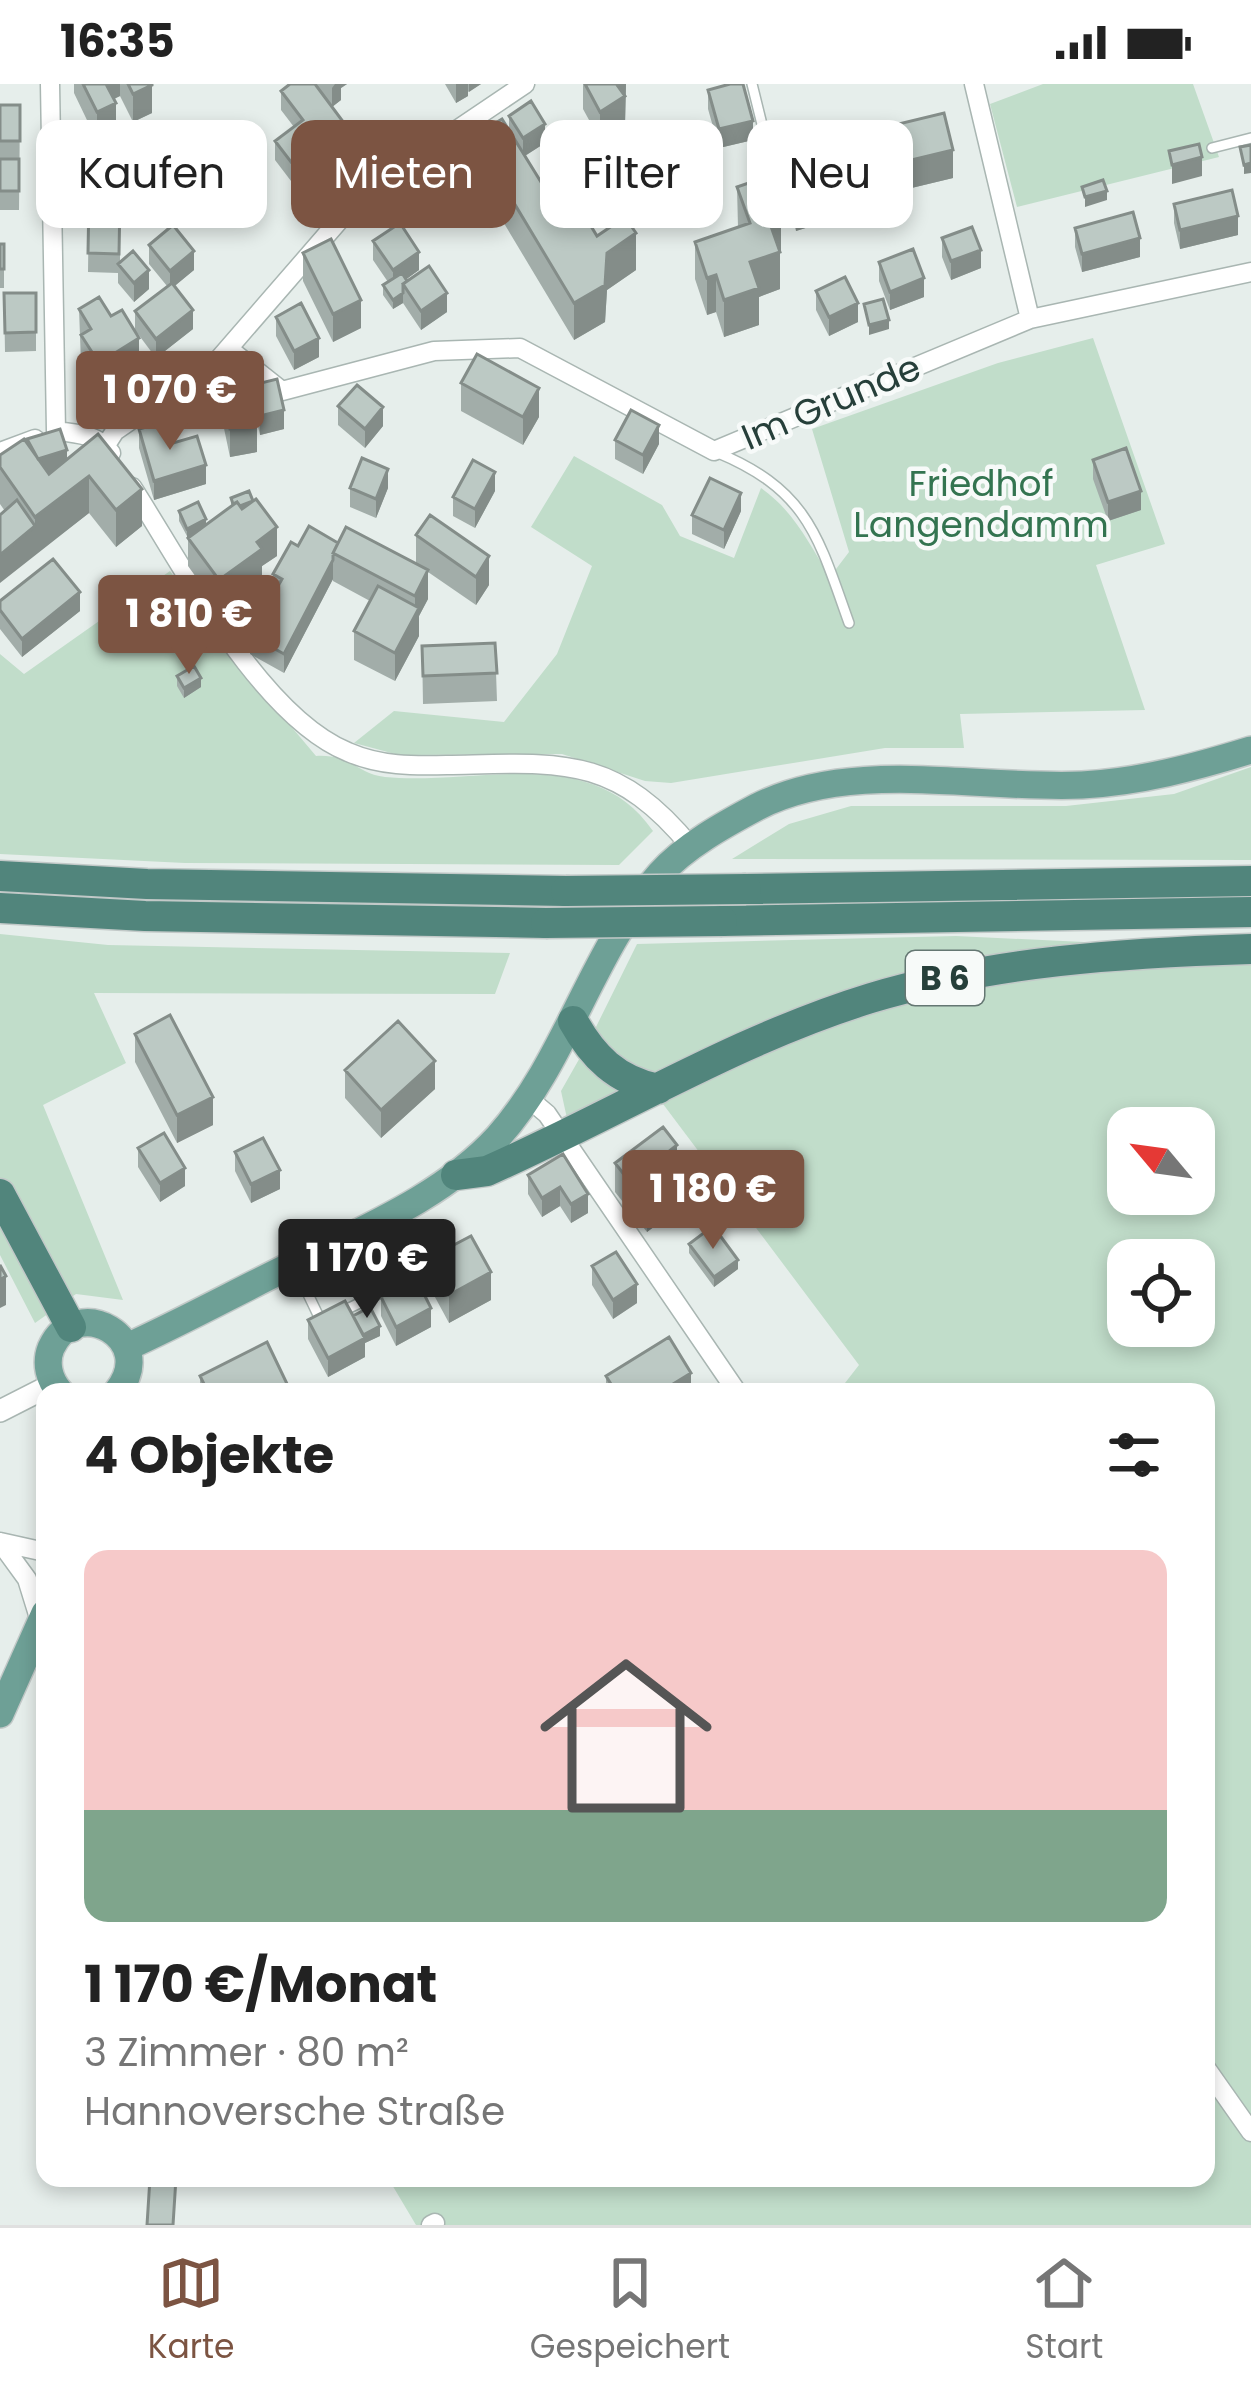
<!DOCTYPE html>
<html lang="de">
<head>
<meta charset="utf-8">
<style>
  body { margin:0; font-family:Poppins,sans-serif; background:#f2f2f2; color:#222; height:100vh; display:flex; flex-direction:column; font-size:45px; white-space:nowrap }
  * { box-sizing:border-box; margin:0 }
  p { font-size:39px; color:#767676 }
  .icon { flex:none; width:66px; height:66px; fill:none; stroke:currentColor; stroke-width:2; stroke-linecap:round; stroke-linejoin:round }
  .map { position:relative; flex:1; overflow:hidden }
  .drawer { position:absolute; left:36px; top:1299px; width:1179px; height:804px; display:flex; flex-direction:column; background:#fff; border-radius:24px; box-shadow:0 6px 18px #0003 }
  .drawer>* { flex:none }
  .top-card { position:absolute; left:36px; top:36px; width:1179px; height:108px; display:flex; gap:24px }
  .needle { width:78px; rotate:299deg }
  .fabs { position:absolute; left:1107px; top:1023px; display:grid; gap:24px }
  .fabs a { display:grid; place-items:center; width:108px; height:108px; border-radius:24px; background:#fff; box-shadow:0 6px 18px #0003; font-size:60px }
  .price { position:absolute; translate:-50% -102px; padding:0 27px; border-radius:12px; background:#7c5442; color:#fff; font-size:39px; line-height:78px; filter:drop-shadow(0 3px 6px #0008) }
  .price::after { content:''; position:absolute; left:50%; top:72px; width:36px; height:27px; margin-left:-18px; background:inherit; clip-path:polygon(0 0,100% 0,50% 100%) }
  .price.selected { background:#222; color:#fff }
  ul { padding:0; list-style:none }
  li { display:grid; align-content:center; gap:24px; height:636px; padding:0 48px }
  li+li { border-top:3px solid #e0e0e0 }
  li span { display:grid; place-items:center; height:372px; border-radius:24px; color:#555 }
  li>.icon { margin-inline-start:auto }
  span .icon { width:216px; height:216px; fill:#fffc; stroke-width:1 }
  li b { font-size:51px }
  h2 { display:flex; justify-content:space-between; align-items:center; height:144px; padding:0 48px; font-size:51px }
  .tag { padding:0 42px; border-radius:24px; background:#fff; box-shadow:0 6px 18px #0003; font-size:42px; line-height:108px }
  .tag.selected { background:#7c5442; color:#fff }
  .status { display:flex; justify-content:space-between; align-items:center; height:84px; padding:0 60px; background:#fff; direction:ltr }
  .status svg { height:33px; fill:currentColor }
  .tabs { display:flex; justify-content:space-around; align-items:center; height:168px; border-top:3px solid #e0e0e0; background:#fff; font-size:33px; color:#767676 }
  .tabs a { display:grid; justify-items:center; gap:6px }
  .tabs .selected { color:#7c5442 }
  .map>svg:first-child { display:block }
</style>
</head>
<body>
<div class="status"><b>16:35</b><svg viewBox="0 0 49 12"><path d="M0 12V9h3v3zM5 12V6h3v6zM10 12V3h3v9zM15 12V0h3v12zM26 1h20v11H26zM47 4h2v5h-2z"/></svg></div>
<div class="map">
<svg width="1251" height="2141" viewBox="0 0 1251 2141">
  <rect width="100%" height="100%" fill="#e6eeeb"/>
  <path fill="#c1ddca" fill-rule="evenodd" d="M1043,0H1193L1219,73L1017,123L990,20Z
    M1093,254L1165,460L1096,481L1145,626L960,630L964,664H885L671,699L645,697L562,670L399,671L354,659L394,627L504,638L557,570L592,482L531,443L574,372L662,421L680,452L734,474L761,404C794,427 809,460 830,493L849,468L812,345L998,279Z
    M170,487L224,563L316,672C352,670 357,690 385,693C474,702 593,658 653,747L619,781L185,779L0,770V570L24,590Z
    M1251,683V776L732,775L789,740L851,722H1066L1174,710Z
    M0,850L108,861L510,869L495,910L94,909L126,979L43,1021L123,1216L76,1210L35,1239L0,1171Z
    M956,852L1251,866V2141H416L388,2094H429L435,2102L448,2094H1206V1308H838L859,1281L660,1016C638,992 613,972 595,945L637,860ZM1128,1044H1194V1110H1128ZM1128,1176H1194V1242H1128Z
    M582,970L632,1006L568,1039L561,1007Z"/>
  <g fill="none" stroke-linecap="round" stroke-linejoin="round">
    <g stroke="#a9b6b2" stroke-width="12">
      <path id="service" d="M752,0L777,101
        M1212,64L1251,54
        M716,368C808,406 818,452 849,539
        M296,1185L318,1231L328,1235
        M343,1227L395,1202"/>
    </g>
    <g stroke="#a9b6b2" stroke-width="21">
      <path id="minor" d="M50,0L56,347C76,349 100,351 111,369
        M974,0L1030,235
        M229,265L282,307L434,267L520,264L714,367L1030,235L1251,188
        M106,361L115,347L219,275L362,110L525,0
        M0,368L35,355
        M132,403C183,482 260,632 348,668C380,682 413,682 447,681C558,679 614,669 691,763
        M528,1014L547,1030L737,1308
        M0,1458L27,1495L40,1537
        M0,1458L45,1468
        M1206,1984L1251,2048
        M431,2141L435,2139"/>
    </g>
    <g stroke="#a9b6b2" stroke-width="24">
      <path id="tertiary" d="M0,1327L53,1300"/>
    </g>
    <g stroke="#c2c9c8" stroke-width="30">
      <path id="primary" d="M127,1263C182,1238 235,1209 290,1182C361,1146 443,1113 498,1053C567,976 591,867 660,790C685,762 725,740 757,723C852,674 979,706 1082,701C1139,698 1196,683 1251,666
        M60,1308C49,1296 45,1279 51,1264C76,1208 160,1255 117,1308
        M0,1630L45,1529"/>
    </g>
    <g stroke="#c2c9c8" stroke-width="33">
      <path id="trunk" d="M0,792L147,800L566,807
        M746,805L1251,797
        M0,824L145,832L546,839
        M722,837L1251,828
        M573,937C593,973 616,996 658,1005
        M456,1091L487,1087C614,1031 737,955 871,914C995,877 1122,869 1251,865
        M0,1110L71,1243"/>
    </g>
    <use href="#service" stroke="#fff" stroke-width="9"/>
    <use href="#minor" stroke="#fff" stroke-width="18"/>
    <use href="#tertiary" stroke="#fff" stroke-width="21"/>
    <use href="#primary" stroke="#6ea096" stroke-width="27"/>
    <use href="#trunk" stroke="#51857c" stroke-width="30"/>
    <g stroke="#c2c9c8" stroke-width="33" stroke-linecap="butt">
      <path id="trunk-bridge" d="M566,807L746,805
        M546,839L722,837"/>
    </g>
    <use href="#trunk-bridge" stroke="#51857c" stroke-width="30"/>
  </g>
  <path fill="#a2ada9" d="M74,0H152V29L133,38L120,12L114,15L116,47L97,57L74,9Z
    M316,0H347L341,4V16L332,23Z
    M445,0H481L468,8V12L456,19Z
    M583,0H626L625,40L600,56L583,25Z
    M708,6L753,56L719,64L708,25Z
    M281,7L344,58L291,97L275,76V57L294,43L281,26Z
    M0,21H20L19,126H0Z
    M509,32L545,59L525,72L549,111L636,186L607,206L605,238L574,256L493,121L475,132L456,100V63L509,45Z
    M890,42L953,94L899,107L890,70Z
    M148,79L190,124L162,143L148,123V104L151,102L148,98Z
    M784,89L818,140L796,147L784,108Z
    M737,103L781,166L780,167V205L759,213V241L724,253L716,228L707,231L695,195V158L738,143Z
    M89,114L120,115V178L149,205L134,218L118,199V189L88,188Z
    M1174,120L1238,151L1180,165L1174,139Z
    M1075,144L1140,173L1082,188L1075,163Z
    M942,154L981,184L951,196L942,173Z
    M373,157L419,186L406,195L447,228L421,246L403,219L393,225L383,211V201L388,198L373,176Z
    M0,160H4V204H0Z
    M149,161L194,186L174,202L193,245L156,274L135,246V227L167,202L149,180Z
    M303,169L361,244L333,258L303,197Z
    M879,178L924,213L890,226L879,197Z
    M816,207L858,238L829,252L816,226Z
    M4,209H36V267L5,268Z
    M79,225L139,282L99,307L81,279Z
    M276,233L319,273L294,286L276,252Z
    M217,282L257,368L230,373L217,311Z
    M461,299L539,333L523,361L461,327Z
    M253,301L284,345L260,351L253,320Z
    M338,322L383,342L365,364L338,341Z
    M139,345L170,360L206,400L154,416L139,364Z
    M98,350L142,442L116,463L89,429L35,470L0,420V371L27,358L67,376Z
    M615,356L659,360L643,390L615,375Z
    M1093,376L1141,426L1108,437L1093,395Z
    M350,404H388L376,434L350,423Z
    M495,407L475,444L453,432V413Z
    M231,414L277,472L262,482V493L219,525L188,482V454L179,437V427L206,440L231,422Z
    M741,427L724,465L692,450V431Z
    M416,451L489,501L476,521L428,488V515L419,532V552L395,597L354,576V547L370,517L333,497V495L284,589L250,570V551L274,510L273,490L298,462L338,459L416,480Z
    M140,509L182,539L157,555L140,528Z
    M0,517L80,527L22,573L0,545Z
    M495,559L497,617L423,620L422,562Z
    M177,592L201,603L184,614L177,602Z
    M135,950L213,1041L177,1059L135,978Z
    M345,986L435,1005L381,1054L345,1014Z
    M138,1064L185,1102L160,1118L138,1083Z
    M235,1068L280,1105L251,1119L235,1087Z
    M563,1070L588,1129L571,1139L560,1122L542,1133L528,1110V1091Z
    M615,1079L677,1089L667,1097L671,1130L647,1148L615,1108Z
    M689,1160L738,1185L714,1203L689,1169Z
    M429,1174L491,1216L449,1239L429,1202Z
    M592,1182L637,1219L613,1235L592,1201Z
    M381,1213L431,1243L396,1262L381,1232Z
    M353,1232L380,1252L365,1259V1273L328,1293L308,1255V1236Z
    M200,1292L290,1308H200Z
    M606,1292L691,1308H606Z"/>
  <path fill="#848d89" d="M103,0H120V12L103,20Z
    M335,0H347L341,4V16L332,23V4Z
    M456,0H468V12L456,19Z
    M469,0H481L469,8Z
    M618,0H626L625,40L600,56V28Z
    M152,1V29L133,38V10Z
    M116,19V47L97,57V28Z
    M753,37V56L719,64V45Z
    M344,39V58L291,97V78Z
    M545,40V59L523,73V54Z
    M953,66V94L899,107V79Z
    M1202,73V92L1172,100V81Z
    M1251,79V89L1244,90V81Z
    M493,84V121L475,132V95Z
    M190,105V124L162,143V124Z
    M1107,107V116L1085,123V113Z
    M818,121V140L796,147V128Z
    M781,129V166L768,171V134Z
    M1238,132V151L1180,165V146Z
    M636,149V186L607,206L605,238L574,256V219L607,169Z
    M1140,154V173L1082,188V170Z
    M981,166V184L951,196V177Z
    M194,167V186L170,206V187Z
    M419,168V186L393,205V186Z
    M780,168V205L759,213V241L724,253V216L750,178Z
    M149,186V205L134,218V199Z
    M716,191V228L707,231V194Z
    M924,194V213L890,226V208Z
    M403,209V219L393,225V216Z
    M447,209V228L421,246V227Z
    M361,216V244L333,258V230Z
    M858,219V238L829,252V233Z
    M193,226V245L156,274V255Z
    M889,236V245L869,251V241Z
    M139,254V282L99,307V279Z
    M319,254V273L294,286V267Z
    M539,304V333L523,361V333Z
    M383,323V342L365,364V345Z
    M284,326V345L260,351V332Z
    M257,340V368L230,373V345Z
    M659,341V360L643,390V371Z
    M67,366V385L34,395V376Z
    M206,381V400L154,416V397Z
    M388,385V404L376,434V415Z
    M495,388V407L475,444V425Z
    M89,392V429L0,499V471L35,442V433Z
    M142,405V442L116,463V426Z
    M1141,407V426L1108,437V418Z
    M741,409V427L724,465V446Z
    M206,435V445L187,454V445Z
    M277,443V472L262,482V493L219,525V496L257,458Z
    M489,472V501L476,521V493Z
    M333,476V495L284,589V570Z
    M428,486V515L419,532V552L395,597V569L415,532V512Z
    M80,508V527L22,573V555Z
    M182,520V539L157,555V536Z
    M201,594V603L184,614V604Z
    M435,977V1005L381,1054V1026Z
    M213,1013V1041L177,1059V1031Z
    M677,1061V1089L653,1108V1080Z
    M185,1084V1102L160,1118V1099Z
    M280,1086V1105L251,1119V1100Z
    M671,1102V1130L647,1148V1120Z
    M560,1103V1122L542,1133V1114Z
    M588,1110V1129L571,1139V1120Z
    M738,1176V1185L714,1203V1193Z
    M491,1188V1216L449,1239V1211Z
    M6,1192V1221L0,1224V1196Z
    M637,1200V1219L613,1235V1216Z
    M431,1224V1243L396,1262V1243Z
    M380,1242V1252L365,1259V1273L328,1293V1274L362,1251Z
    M691,1289V1308H660Z"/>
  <path fill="#bcc9c4" stroke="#848d89" stroke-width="3" d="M83,0H106L116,19L97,28Z
    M128,0H152V1L133,10Z
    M290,0H315L344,39L291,78L275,57L303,36L281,7Z
    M585,0H618L617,1L625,12L600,28Z
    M730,0H743L753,37L719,45L708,6Z
    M531,17L545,40L523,54L509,32Z
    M0,21H20V57H0Z
    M944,29L953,66L899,79L890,42Z
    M502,35L549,111L577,119L597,152L625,133L636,149L607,169L605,201L574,219L493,84L475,95L456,63Z
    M1199,60L1202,73L1172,81L1169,67Z
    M1251,61V79L1244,81L1240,63Z
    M164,68L190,105L162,124L148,104L160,95L148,79Z
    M0,75H19V107H0Z
    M807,82L818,121L796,128L784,89Z
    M769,92L781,129L768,134L780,168L750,178L759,204L724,216L716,191L707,194L695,158L750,139L737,103Z
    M1103,96L1107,107L1085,113L1082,103Z
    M1232,106L1238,132L1180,146L1174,120Z
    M89,114L120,115L119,170L88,169Z
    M1133,128L1140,154L1082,170L1075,144Z
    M400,139L419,168L393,186L373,157Z
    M173,141L194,167L170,187L149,161Z
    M972,143L981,166L951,177L942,154Z
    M331,155L361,216L333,230L303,169Z
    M0,160H4V185H0Z
    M913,165L924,194L890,208L879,178Z
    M133,167L149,186L134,199L118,180Z
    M429,182L447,209L421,227L403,200Z
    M402,189L407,197L403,200V209L393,216L383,201Z
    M845,193L858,219L829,233L816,207Z
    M172,199L193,226L156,255L135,227Z
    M4,209H36V248L5,249Z
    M99,213L111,232L122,226L139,254L99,279L81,251L91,245L79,225Z
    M883,215L889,236L869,241L864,220Z
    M301,219L319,254L294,267L276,233Z
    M477,270L539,304L523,333L461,299Z
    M244,277L257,340L230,345L217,282Z
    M277,295L284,326L260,332L253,301Z
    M357,301L383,323L365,345L338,322Z
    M631,326L659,341L643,371L615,356Z
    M164,338L170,360L197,352L206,381L154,397L139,345Z
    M60,345L67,366L38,375L27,355Z
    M98,350L142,405L116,426L89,392L35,433L0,383V371L24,355L49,390Z
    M1126,364L1141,407L1108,418L1093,376Z
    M362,374L388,385L376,415L350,404Z
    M473,376L495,388L475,425L453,413Z
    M710,394L741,409L724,446L692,431Z
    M249,407L253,417L240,422L237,418L233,420L231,414Z
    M256,415L277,443L257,458L262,465L219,496L188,454L237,418L242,425Z
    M17,416L35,442L0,471V431Z
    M198,418L206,435L187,445L179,427Z
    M430,431L489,472L476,493L416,451Z
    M309,442L338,459L333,469V476L284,570L250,551L282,495L273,490L291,458L298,462Z
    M346,443L428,486L415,512L333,469Z
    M53,475L80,508L22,555L0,526V517Z
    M165,493L182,520L157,536L140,509Z
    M378,502L419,524L395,569L354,547Z
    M495,559L497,589L423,592L422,562Z
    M194,582L201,594L184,604L177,592Z
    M170,931L213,1013L177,1031L135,950Z
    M398,937L435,977L381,1026L345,986Z
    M663,1043L677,1061L653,1080L671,1102L647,1120L615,1079Z
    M164,1049L185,1084L160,1099L138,1064Z
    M263,1054L280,1086L251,1100L235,1068Z
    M563,1070L588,1110L571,1120L560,1103L542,1114L528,1091Z
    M713,1142L738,1176L714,1193L689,1160Z
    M471,1152L491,1188L449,1211L429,1174Z
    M616,1168L637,1200L613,1216L592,1182Z
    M0,1181L6,1192L0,1196Z
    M416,1194L431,1224L396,1243L381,1213Z
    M345,1217L365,1254L328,1274L308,1236Z
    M370,1223L380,1242L363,1251L353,1232Z
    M669,1253L691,1289L660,1308H616L606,1292Z
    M267,1258L290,1306L208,1308L200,1292Z
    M150,2094H176L173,2141H147Z"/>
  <g text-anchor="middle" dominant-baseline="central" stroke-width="9" stroke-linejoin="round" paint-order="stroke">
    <rect fill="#f7faf9" stroke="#657773" stroke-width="3" x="906" y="867" width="78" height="54" rx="9"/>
    <g font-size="33" font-weight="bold" fill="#263f3a">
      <text x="945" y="894">B 6</text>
    </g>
    <g font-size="36" fill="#263f3a" stroke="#f7faf9">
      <text transform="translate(831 318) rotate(-23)">Im Grunde</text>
    </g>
    <g font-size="36" fill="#337450" stroke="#f7faf9">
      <text x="981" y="399">Friedhof<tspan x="981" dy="41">Langendamm</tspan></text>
    </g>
  </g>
</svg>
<div class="fabs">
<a><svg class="needle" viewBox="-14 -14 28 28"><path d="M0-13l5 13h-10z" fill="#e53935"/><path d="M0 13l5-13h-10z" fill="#767676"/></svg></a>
<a><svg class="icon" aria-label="locate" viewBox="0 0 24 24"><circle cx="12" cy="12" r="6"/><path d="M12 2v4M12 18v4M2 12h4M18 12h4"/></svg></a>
</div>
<b class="price" style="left:170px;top:369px">1 070 €</b>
<b class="price" style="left:189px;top:593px">1 810 €</b>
<b class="price" style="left:713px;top:1168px">1 180 €</b>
<b class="price selected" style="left:367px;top:1237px">1 170 €</b>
<div class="top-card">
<a class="tag">Kaufen</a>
<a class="tag selected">Mieten</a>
<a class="tag">Filter</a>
<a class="tag">Neu</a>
</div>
<section class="drawer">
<h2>4 Objekte<svg class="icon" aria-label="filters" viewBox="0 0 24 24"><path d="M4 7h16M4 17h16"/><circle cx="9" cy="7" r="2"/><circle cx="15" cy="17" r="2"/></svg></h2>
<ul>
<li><span style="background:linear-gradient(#f6c9c9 70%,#7fa58c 0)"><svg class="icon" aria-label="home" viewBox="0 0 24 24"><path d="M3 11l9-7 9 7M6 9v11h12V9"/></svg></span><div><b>1 170 €/Monat</b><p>3 Zimmer · 80 m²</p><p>Hannoversche Straße</p></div></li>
</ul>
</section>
</div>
<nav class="tabs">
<a class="selected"><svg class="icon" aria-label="map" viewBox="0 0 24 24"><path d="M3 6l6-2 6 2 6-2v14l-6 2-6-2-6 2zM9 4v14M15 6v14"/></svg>Karte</a>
<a><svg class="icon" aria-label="saved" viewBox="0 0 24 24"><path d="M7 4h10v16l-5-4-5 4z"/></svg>Gespeichert</a>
<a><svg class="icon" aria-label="home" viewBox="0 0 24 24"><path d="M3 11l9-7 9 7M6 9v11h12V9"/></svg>Start</a>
</nav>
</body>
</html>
